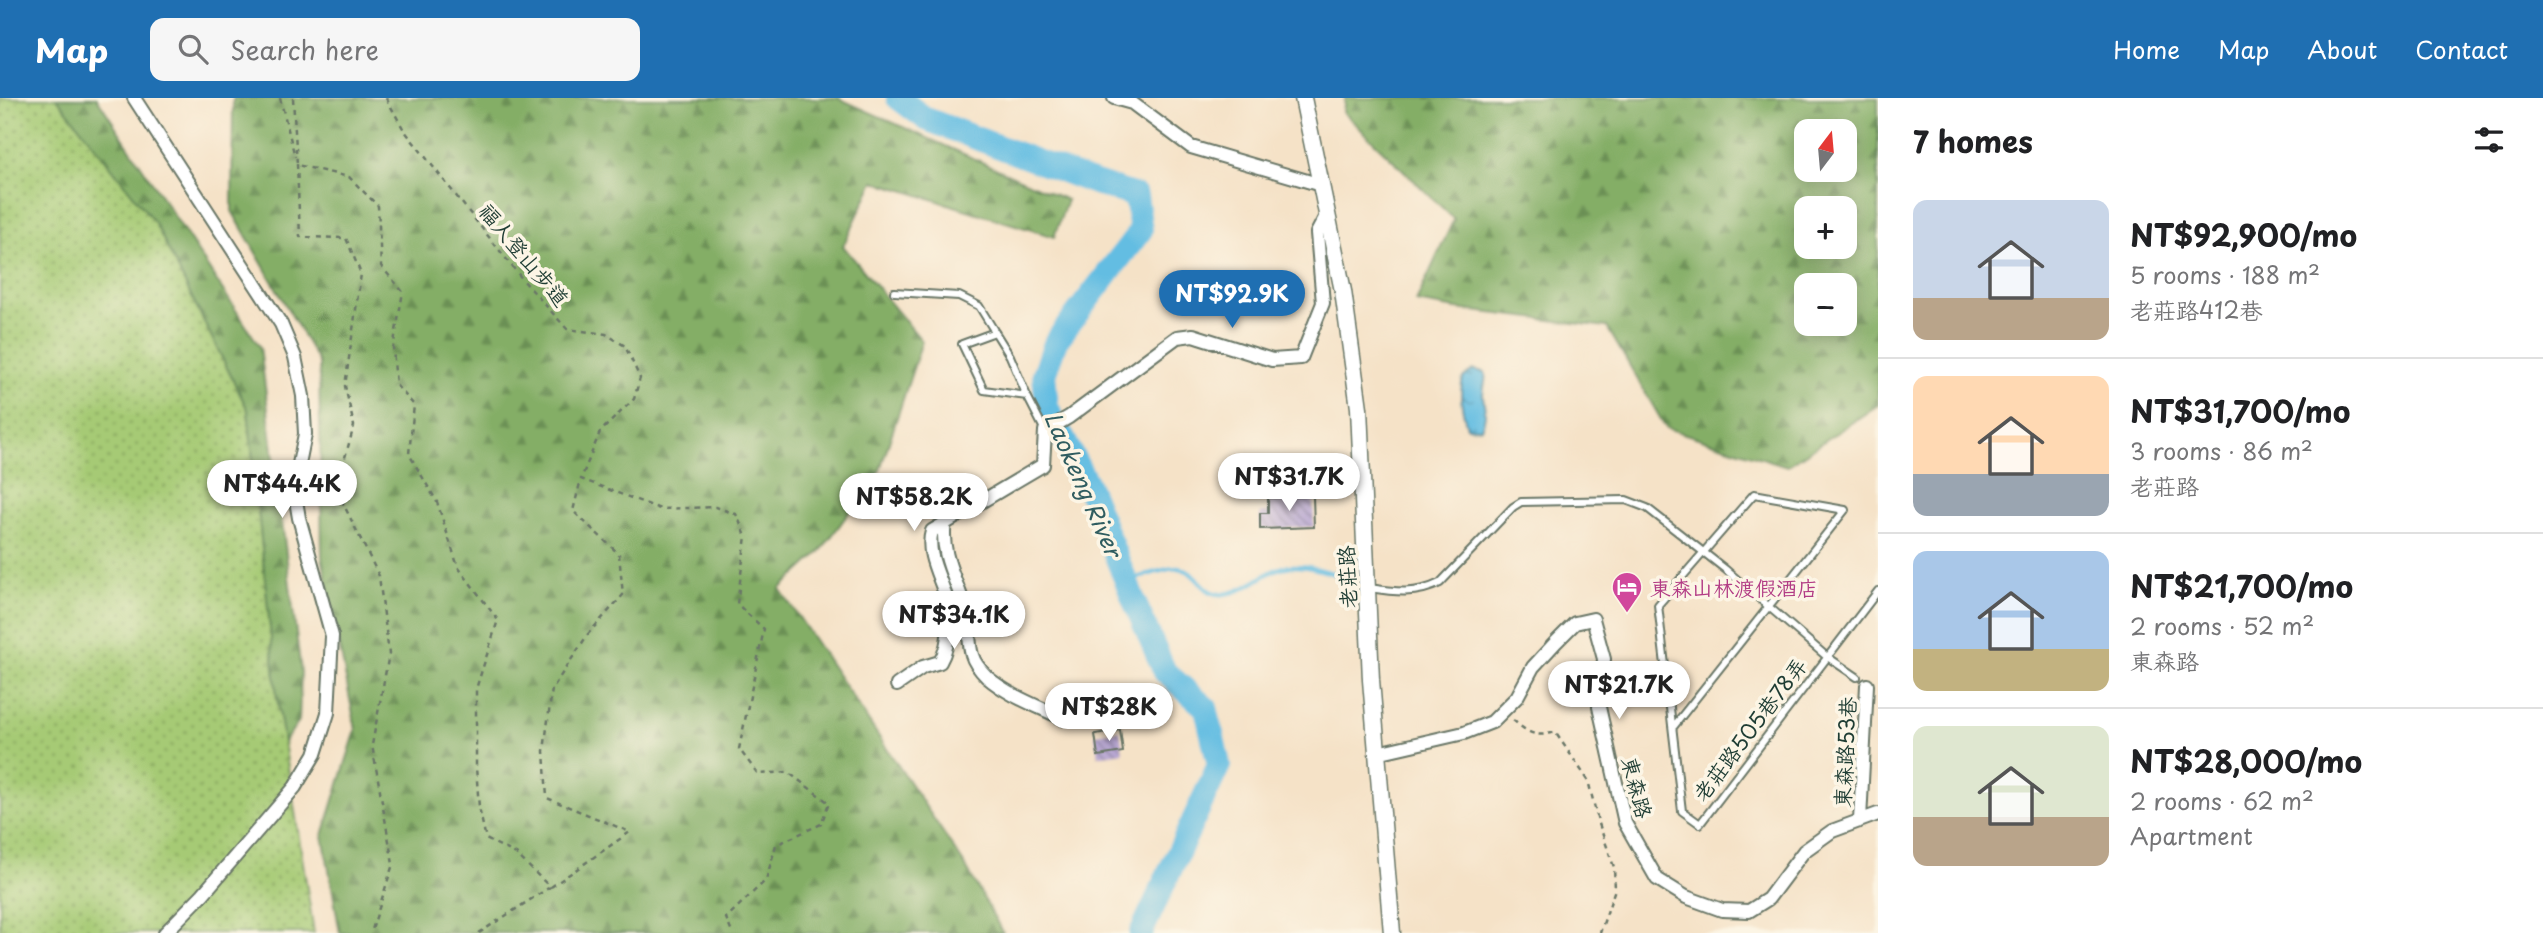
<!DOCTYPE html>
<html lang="en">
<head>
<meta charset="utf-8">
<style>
  body { margin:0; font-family:"Playpen Sans","LXGW WenKai TC",sans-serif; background:#f6f6f6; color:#202124; height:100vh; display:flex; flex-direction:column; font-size:26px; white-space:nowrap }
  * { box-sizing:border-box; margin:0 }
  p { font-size:23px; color:#757577 }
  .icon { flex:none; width:38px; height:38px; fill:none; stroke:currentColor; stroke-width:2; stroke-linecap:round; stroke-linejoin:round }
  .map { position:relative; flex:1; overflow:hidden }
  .panel { display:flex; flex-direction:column; background:#fff; width:665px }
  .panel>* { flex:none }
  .needle { width:46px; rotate:16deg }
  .buttons { position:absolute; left:1794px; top:21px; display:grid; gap:14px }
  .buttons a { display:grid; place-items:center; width:63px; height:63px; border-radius:14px; background:#fff; box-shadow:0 4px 18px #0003; font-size:35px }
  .price { position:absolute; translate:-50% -60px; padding:0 16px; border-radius:24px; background:#fff; color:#222; font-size:23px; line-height:46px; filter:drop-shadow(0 2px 4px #0008) }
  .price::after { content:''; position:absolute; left:50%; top:42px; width:21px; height:16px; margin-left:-10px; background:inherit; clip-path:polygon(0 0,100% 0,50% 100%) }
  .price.selected { background:#1f6fb2; color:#fff }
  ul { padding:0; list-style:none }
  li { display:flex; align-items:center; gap:21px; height:175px; padding:0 35px }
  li+li { border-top:2px solid #e0e0e0 }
  li span { display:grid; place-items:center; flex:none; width:196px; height:140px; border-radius:14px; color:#555 }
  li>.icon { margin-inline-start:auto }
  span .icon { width:84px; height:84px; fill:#fffc; stroke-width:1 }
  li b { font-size:30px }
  h2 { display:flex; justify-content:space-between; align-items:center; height:84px; padding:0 35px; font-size:30px }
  header { display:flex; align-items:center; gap:42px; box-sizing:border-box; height:98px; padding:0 35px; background:#1f6fb2; color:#fff }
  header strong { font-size:33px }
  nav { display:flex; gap:38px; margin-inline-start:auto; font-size:24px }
  .search { width:490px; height:63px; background:#f6f6f6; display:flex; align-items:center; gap:18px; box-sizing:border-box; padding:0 24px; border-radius:14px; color:#757577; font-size:26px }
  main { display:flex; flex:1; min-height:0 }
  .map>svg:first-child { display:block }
</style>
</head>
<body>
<header>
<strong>Map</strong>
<div class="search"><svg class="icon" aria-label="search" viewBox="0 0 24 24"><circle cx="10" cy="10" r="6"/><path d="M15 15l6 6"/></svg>Search here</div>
<nav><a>Home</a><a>Map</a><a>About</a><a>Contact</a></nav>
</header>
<main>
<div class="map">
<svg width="1878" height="835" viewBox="0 0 1878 835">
  <defs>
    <pattern id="grass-dots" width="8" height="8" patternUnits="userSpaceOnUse" patternTransform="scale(1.75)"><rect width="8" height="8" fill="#a6ca74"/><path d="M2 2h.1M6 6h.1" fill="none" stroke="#87a560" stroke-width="1.8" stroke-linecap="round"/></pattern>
    <pattern id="forest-firs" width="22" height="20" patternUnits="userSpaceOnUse" patternTransform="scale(1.75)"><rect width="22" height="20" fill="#84ae66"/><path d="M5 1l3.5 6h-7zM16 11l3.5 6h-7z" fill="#6b8f55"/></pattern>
    <pattern id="water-ripples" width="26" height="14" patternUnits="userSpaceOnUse" patternTransform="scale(1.75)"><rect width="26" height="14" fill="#64bde2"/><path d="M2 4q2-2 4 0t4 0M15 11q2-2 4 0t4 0" fill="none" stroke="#529bb8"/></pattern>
    <pattern id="building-back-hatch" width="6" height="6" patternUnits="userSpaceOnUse" patternTransform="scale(1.75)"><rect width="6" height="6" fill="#b7a6d1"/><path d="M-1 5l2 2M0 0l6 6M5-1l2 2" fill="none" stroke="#9488aa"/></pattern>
  </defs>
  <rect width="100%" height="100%" fill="#fcf5e5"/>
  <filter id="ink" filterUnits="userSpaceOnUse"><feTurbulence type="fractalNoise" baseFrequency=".0143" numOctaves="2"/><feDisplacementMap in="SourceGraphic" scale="14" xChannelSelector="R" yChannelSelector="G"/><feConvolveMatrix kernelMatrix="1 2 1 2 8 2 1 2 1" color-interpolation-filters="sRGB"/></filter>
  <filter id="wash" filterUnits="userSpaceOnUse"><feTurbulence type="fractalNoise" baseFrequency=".00686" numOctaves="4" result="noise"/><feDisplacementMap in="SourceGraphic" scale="28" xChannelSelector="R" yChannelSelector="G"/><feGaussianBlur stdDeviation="1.57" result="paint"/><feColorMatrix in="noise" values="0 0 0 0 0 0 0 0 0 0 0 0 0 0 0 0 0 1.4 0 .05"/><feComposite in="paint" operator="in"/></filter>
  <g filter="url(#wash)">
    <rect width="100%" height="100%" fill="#f5e2c7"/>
    <path fill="url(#grass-dots)" stroke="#628454" stroke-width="2" d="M0,0H57L155,125L248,312L277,599L314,835H0Z"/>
    <path fill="url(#forest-firs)" stroke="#52764d" stroke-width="2" fill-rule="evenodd" d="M57,0H97L260,249L301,574L299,623L284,644L277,599L248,312L155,125Z
      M233,0H838L1067,102L1054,139L874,83L843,148L922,243L880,372L820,454L780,491L966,769L1003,835H340L323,737L356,632L322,459L319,265L232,113Z
      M1345,0H1878V307L1787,368L1666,330L1607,229L1456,211L1416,204L1454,121L1343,14ZM1806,33H1844V72H1806ZM1806,110H1844V149H1806ZM1806,187H1844V226H1806Z"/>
    <path fill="url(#water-ripples)" stroke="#427d8b" stroke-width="2" d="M1473,272L1485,274C1487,283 1483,288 1483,297C1484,310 1488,317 1481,330L1467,329C1462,312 1459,298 1463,280Z"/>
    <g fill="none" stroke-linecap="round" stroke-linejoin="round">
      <path stroke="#64bde2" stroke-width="4.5" d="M1126,483C1140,480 1166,469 1179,470C1198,473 1203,499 1224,496C1243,494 1257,481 1273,473C1296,461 1325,473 1347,480"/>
      <path stroke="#64bde2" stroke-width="24" d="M898,0L926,21L1089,83L1136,98L1141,132L1056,243L1044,276L1047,309L1087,386L1137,510L1165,574L1206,610L1219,667L1141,835"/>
    </g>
    <g id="blocks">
      <path fill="url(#building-back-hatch)" d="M1313,398L1314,429L1260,431V415H1268V400Z
        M1120,632L1123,654L1098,658L1095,636Z"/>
    </g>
  </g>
  <g filter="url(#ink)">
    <use href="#blocks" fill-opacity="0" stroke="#6a7767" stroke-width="2"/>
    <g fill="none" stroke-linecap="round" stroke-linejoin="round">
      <g stroke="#6a7767" stroke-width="10">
        <path id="service" d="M894,194L959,198L979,208L995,234L962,246L984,292L1027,298L1045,333
          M995,234L1010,258L1027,298
          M1369,490C1395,494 1416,497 1440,485L1513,409L1521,404L1626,402L1647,410L1725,471L1826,558L1857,579
          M1674,628L1845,412L1754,396L1658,507L1682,713L1700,726L1878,493"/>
      </g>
      <g stroke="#6a7767" stroke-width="16">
        <path id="minor" d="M134,0L281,226L295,259L303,298L305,336L294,391L299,420L332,538L328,615L315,656L295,689L203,796L165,835
          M1114,0L1132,5L1191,49L1321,87
          M945,424C939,458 960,487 967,518C970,531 968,544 972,557C974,564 981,573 987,579C1009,598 1038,608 1064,621
          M897,587L923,569L940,564C951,545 951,514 944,493C937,473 926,453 932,433L1043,367L1045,333L1069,319L1177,239L1193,237L1272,262L1301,260L1323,205L1317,135L1327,116
          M1377,655L1464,635L1492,624L1517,599L1533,569L1556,544L1575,525L1593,521L1604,561L1599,609L1625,725L1657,781L1686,799L1722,812L1749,813L1768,801L1804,753L1832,733L1878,716
          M1860,722L1867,587"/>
      </g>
      <g stroke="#6a7767" stroke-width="19">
        <path id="tertiary" d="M1303,0L1343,193L1359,310L1371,582L1392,835"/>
      </g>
      <path stroke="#6a7767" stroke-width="2.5" stroke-dasharray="5 5" stroke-linecap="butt" d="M280,0L295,59
        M293,0L297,67L349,79L378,108L381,168L403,194L393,250L396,287L414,307L409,356L437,404L458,469L498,522L476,591V669L479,710L486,741L516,756L550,789L479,835
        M386,0L404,32L523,182L567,231L606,236L625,248L640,280L634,301L600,334L581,381L660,411L715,409L736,416L746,438L737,506L764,531L739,651L758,676L788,674L829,705L821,726L776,747L766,782L726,820L732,835
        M297,66L300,139L346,140L361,176L345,288L354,328L336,391L379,478L389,556L372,647L393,766L371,835
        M1513,622C1528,635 1535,640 1555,634L1588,682L1598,723L1614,769L1615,791L1600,835
        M551,789L630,734L547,700L544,653L552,591L588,536L623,497L619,456L573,413L581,381"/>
      <use href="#service" stroke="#fff" stroke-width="6"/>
      <use href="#minor" stroke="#fff" stroke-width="12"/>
      <use href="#tertiary" stroke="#fff" stroke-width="16"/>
    </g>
  </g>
  <defs>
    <g id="hotel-pin" transform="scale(1.575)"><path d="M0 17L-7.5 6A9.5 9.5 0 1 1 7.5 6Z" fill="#d1479c" stroke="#fcf5e5"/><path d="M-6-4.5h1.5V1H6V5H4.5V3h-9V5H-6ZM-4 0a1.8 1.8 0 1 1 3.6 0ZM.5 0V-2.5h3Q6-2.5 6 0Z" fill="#fff"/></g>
  </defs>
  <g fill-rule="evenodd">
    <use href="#hotel-pin" x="1627" y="489"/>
  </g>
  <g text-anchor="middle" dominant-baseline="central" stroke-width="7" stroke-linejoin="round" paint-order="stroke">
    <g font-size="21" fill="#1f3d34" stroke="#fcf5e5">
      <text transform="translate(525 156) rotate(50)">福人登山步道</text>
      <text transform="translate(1346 479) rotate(-93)">老莊路</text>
      <text transform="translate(1749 631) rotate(-53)">老莊路505巷78弄</text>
      <text transform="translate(1844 654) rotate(-87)">東森路53巷</text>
      <text transform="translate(1638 689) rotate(75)">東森路</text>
    </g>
    <g font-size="21" fill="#b23c85" stroke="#fcf5e5" text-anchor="start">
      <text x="1650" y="489">東森山林渡假酒店</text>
    </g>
    <g font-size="23" font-style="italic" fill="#305d60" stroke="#fcf5e5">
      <text transform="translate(1084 386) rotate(66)">Laokeng River</text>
    </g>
  </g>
</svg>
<div class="buttons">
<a><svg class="needle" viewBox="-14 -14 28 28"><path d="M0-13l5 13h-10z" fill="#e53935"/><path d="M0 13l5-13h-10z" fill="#757577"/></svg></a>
<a>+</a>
<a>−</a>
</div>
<b class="price selected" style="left:1232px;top:232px">NT$92.9K</b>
<b class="price" style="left:1289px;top:415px">NT$31.7K</b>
<b class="price" style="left:282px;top:422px">NT$44.4K</b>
<b class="price" style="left:914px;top:435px">NT$58.2K</b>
<b class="price" style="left:954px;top:553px">NT$34.1K</b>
<b class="price" style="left:1619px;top:623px">NT$21.7K</b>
<b class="price" style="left:1109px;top:645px">NT$28K</b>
</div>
<section class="panel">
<h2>7 homes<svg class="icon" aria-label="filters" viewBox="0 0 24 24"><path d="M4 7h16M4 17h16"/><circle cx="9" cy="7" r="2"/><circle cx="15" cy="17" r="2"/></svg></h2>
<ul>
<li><span style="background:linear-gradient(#c9d6e8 70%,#b9a48a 0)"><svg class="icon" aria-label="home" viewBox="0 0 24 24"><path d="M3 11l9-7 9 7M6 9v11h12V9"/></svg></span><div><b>NT$92,900/mo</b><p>5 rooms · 188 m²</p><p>老莊路412巷</p></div></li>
<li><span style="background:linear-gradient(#ffd9b3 70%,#9aa5b1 0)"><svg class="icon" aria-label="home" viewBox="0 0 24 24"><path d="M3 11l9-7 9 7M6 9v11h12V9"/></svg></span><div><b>NT$31,700/mo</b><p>3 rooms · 86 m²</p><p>老莊路</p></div></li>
<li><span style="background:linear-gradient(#a9c7e8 70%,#c2b280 0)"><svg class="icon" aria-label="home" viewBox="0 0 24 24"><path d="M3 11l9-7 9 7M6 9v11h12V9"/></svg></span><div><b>NT$21,700/mo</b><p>2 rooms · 52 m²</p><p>東森路</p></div></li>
<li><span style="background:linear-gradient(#dfe7d0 65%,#b9a48a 0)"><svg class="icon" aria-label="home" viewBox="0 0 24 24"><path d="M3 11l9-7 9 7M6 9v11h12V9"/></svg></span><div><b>NT$28,000/mo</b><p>2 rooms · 62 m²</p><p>Apartment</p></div></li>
</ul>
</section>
</main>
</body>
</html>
